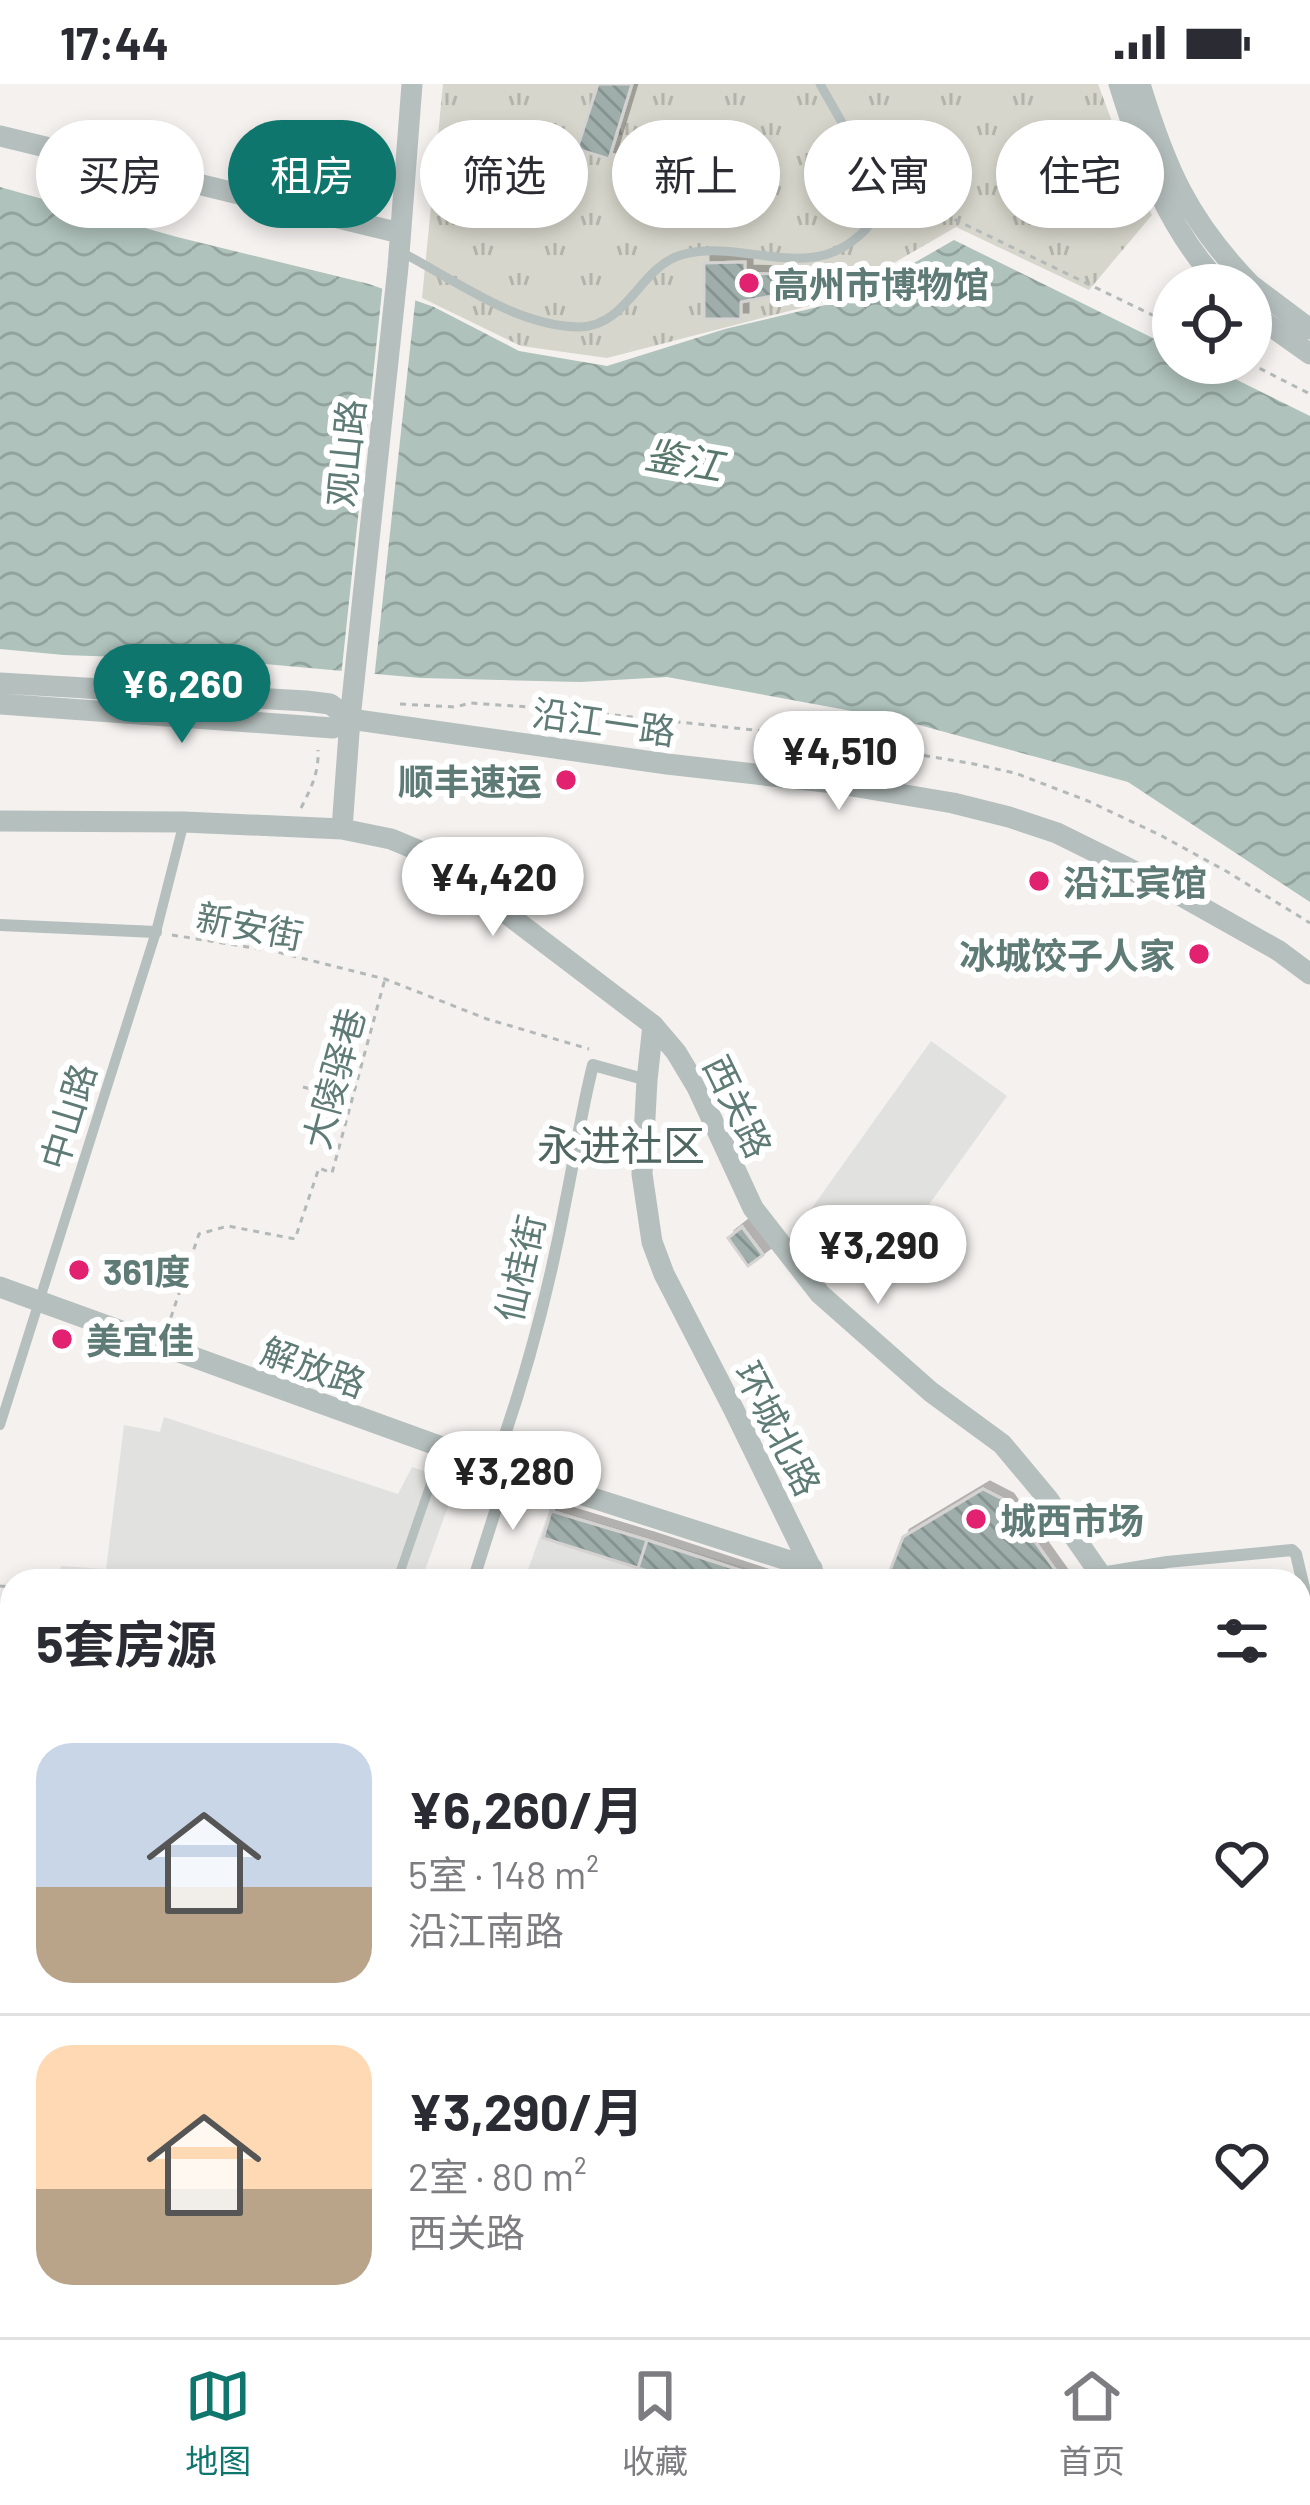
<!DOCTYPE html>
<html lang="zh">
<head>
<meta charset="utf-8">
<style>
  body { margin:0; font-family:Barlow,"Noto Sans SC",sans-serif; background:#f2f2f3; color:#2b2b33; height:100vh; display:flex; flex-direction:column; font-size:45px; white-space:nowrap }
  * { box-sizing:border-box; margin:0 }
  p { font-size:39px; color:#7c7c81 }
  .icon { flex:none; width:66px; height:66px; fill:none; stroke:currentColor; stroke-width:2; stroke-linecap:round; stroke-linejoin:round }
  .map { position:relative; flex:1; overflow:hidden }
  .side { position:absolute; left:0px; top:1485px; width:1311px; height:768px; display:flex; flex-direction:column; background:#fff; border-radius:36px 36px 0 0; box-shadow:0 6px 18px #0003 }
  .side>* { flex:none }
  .hud { position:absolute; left:36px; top:36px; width:1239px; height:108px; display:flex; gap:24px }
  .tools { position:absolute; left:1152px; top:180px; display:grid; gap:24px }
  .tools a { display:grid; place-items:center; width:120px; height:120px; border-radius:50%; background:#fff; box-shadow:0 6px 18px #0003; font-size:60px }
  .price { position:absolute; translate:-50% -102px; padding:0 27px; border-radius:42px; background:#fff; color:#222; font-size:39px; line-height:78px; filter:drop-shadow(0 3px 6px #0008) }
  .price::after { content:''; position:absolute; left:50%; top:72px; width:36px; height:27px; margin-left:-18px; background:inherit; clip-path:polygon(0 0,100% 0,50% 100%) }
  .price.current { background:#0f766e; color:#fff }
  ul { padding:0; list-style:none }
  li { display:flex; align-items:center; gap:36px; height:300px; padding:0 36px }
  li+li { border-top:3px solid #e1e1e2 }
  li span { display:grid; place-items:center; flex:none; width:336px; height:240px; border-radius:36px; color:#555 }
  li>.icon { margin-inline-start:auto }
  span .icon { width:144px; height:144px; fill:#fffc; stroke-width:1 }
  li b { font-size:51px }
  h2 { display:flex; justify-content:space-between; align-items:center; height:144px; padding:0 36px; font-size:51px }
  .tag { padding:0 42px; border-radius:54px; background:#fff; box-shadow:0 6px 18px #0003; font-size:42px; line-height:108px }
  .tag.current { background:#0f766e; color:#fff }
  .status { display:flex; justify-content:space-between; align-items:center; height:84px; padding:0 60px; background:#fff; direction:ltr }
  .status svg { height:33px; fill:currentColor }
  .tab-bar { display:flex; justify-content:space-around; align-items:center; height:168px; border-top:3px solid #e1e1e2; background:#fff; font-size:33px; color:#7c7c81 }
  .tab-bar a { display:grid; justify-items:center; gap:6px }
  .tab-bar .current { color:#0f766e }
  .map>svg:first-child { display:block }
</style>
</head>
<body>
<div class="status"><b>17:44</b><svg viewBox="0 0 49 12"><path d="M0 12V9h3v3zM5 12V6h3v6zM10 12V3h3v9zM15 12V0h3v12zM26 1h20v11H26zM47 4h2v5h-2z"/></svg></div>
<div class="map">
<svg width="1310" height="2253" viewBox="0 0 1310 2253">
  <defs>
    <pattern id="park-tufts" width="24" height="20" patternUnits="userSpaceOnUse" patternTransform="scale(3)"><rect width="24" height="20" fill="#d7d6cc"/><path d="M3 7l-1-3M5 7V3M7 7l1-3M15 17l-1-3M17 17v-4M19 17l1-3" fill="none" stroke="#b2b3aa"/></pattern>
    <pattern id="water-waves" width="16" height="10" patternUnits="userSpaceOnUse" patternTransform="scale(3)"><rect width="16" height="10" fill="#afc2bc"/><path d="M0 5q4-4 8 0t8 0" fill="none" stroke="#92a39d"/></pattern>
    <pattern id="building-back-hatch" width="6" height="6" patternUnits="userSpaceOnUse" patternTransform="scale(3)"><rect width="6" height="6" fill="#9faeab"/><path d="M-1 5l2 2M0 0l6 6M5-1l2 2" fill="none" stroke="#859390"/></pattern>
    <filter id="shadow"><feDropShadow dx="7" dy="-7" stdDeviation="0" flood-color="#0004"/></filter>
  </defs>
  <rect width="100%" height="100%" fill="#f4f1ef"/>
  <path fill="#e1e2e0" d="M931,957L1007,1012L874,1197L799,1142Z
    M164,1333L398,1410L412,1383L457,1398L421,1497H59L61,1482L106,1485L124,1341L160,1348Z
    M550,1424L785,1496L524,1497Z"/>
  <path fill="url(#park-tufts)" d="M443,0H1098L1132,91L1152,131L1089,206L956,143L828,217L607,274L521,262L422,214Z"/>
  <path fill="url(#water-waves)" d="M0,103L177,153L369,200L434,223L519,267L607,282L725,245L830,220L900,187L954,156L1173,264V279H1203L1310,332V818L1128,698L901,636L667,593L580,598L421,594L233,577L64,571L0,565Z"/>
  <path fill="#f4f1ef" d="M383,198L416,210L374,596L341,593Z"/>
  <path fill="url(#building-back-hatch)" stroke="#d5d3d2" stroke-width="3" filter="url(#shadow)" d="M598,0H632L609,75L577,65Z
    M745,178V189L797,191L792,208L741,218V235H704V179Z
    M742,1143L763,1171L748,1182L728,1154Z
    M983,1405L1006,1417L1063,1497H886L903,1453Z
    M551,1427L647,1456L638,1484L543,1454Z
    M647,1456L773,1497H678L638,1484Z
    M1310,1812V1891L1299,1822V1814Z"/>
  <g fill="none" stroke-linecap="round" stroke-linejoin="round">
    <path stroke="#b3b9b8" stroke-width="3" stroke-dasharray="6 6" stroke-linecap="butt" d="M933,125L1173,241
      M1249,279L1310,310
      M400,620L456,623L470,619L558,625L800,651L969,679L1015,689L1088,717L1160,751L1226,787L1310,839
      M301,724C311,704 319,689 318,666
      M172,851L273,867L385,895L487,935L589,965
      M303,1003L349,1015
      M167,1245L199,1150L228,1142L295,1155L319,1084L332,1089L385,895
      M0,1502L12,1503
      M995,2241L1000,2253"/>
    <path stroke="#b5bfbd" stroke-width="9" d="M403,169C457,197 516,242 579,243C627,243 640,183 681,171C745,153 811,203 865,146C873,137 879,125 886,116L820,0
      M397,1497L443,1364
      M0,1929L12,1933"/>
    <path stroke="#b5bfbd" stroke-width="10" d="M0,1341L156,848L184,738"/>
    <path stroke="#b5bfbd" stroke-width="12" d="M0,841L156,848
      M494,1382C526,1294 550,1202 567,1110C576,1066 582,1024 593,981L647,996
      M1101,1489L1167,1478L1292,1466L1296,1470L1310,1529
      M473,1497L508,1387
      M0,1610L12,1614
      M0,1854L12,1857
      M1299,1946L1310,1993
      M1299,2122L1310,2113
      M841,2241L845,2253
      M306,2253L308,2241
      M1136,2253L1152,2241"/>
    <path stroke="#b5bfbd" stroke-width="21" d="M1119,0C1142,74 1167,144 1221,201
      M1140,0C1166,85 1188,136 1251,201
      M0,52L400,149
      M1251,201L1310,245
      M1251,228L1310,270
      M0,599L306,617L330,620L350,635L667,680L834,699L953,719L1009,733L1057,749L1162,801L1279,867L1310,890
      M0,620L333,644L350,635
      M0,737L184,738L342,745L391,755L427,770L444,782L653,941L676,968L697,1003L753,1124L820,1210L931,1308L1002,1360L1048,1415L1105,1497
      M342,745L350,635L398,183L412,0
      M653,941L647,996L642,1090L652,1158L664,1190L734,1326L814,1490
      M0,1203L508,1387L812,1484
      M1299,1791L1310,1792
      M1103,2241L1107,2253"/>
  </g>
  <g fill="#e32171" stroke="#fff" stroke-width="4.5">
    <circle cx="749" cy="199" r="12"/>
    <circle cx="566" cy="696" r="12"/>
    <circle cx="1039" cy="797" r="12"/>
    <circle cx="1199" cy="870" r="12"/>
    <circle cx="79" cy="1186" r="12"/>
    <circle cx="62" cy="1255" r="12"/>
    <circle cx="976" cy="1435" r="12"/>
  </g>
  <g text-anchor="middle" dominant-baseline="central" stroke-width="12" stroke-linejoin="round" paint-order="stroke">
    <g font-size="36" font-weight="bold" fill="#5f7b76" stroke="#fff" text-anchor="start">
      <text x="773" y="199">高州市博物馆</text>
      <text x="542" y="696" text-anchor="end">顺丰速运</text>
      <text x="1063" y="797">沿江宾馆</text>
      <text x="1175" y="870" text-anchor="end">冰城饺子人家</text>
      <text x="103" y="1186">361度</text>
      <text x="86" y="1255">美宜佳</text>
      <text x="1000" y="1435">城西市场</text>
    </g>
    <g font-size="36" fill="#5f7b76" stroke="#fff">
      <text transform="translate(345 369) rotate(-84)">观山路</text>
      <text transform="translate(604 637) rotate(8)">沿江一路</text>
      <text transform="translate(250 841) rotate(11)">新安街</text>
      <text transform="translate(333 994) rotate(-75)">大陵驿巷</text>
      <text transform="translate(739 1022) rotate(64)">西关路</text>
      <text transform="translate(67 1032) rotate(-73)">中山路</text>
      <text transform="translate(519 1184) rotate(-77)">仙桂街</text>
      <text transform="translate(314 1282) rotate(20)">解放路</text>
      <text transform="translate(779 1344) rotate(63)">环城北路</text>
    </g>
    <g font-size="39" font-style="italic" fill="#59786c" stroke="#fff">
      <text transform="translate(684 375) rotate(10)">鉴江</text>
    </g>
    <g font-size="42" fill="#506661" stroke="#fff">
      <text x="621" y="1060">永进社区</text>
    </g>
  </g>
</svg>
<div class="tools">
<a><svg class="icon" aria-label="locate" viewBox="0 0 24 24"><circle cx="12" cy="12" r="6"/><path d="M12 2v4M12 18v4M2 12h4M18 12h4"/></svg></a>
</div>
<b class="price current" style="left:182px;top:662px">¥6,260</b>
<b class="price" style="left:839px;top:729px">¥4,510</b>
<b class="price" style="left:493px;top:855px">¥4,420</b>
<b class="price" style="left:878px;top:1223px">¥3,290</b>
<b class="price" style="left:513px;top:1449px">¥3,280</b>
<div class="hud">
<a class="tag">买房</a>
<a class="tag current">租房</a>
<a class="tag">筛选</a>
<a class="tag">新上</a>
<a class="tag">公寓</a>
<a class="tag">住宅</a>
</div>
<section class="side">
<h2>5套房源<svg class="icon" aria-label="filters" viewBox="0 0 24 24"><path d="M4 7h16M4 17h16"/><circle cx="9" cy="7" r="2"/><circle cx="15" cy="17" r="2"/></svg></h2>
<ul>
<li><span style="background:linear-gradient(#c9d6e8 60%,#b9a48a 0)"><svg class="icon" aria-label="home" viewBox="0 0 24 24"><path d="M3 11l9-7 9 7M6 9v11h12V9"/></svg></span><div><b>¥6,260/月</b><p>5室 · 148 m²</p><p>沿江南路</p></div><svg class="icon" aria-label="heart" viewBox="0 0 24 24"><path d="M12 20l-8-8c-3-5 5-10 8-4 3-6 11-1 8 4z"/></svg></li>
<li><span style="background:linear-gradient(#ffd9b3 60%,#b9a48a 0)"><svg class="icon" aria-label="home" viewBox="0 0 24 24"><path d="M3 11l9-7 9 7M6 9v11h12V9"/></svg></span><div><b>¥3,290/月</b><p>2室 · 80 m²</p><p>西关路</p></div><svg class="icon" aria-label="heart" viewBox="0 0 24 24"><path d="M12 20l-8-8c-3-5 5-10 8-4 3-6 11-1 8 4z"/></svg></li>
</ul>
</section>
</div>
<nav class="tab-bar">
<a class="current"><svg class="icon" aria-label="map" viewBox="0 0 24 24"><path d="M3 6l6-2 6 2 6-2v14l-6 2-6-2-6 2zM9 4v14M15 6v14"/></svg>地图</a>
<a><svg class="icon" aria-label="saved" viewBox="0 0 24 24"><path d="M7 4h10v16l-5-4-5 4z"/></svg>收藏</a>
<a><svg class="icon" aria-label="home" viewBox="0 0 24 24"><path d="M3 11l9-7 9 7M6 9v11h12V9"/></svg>首页</a>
</nav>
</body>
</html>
